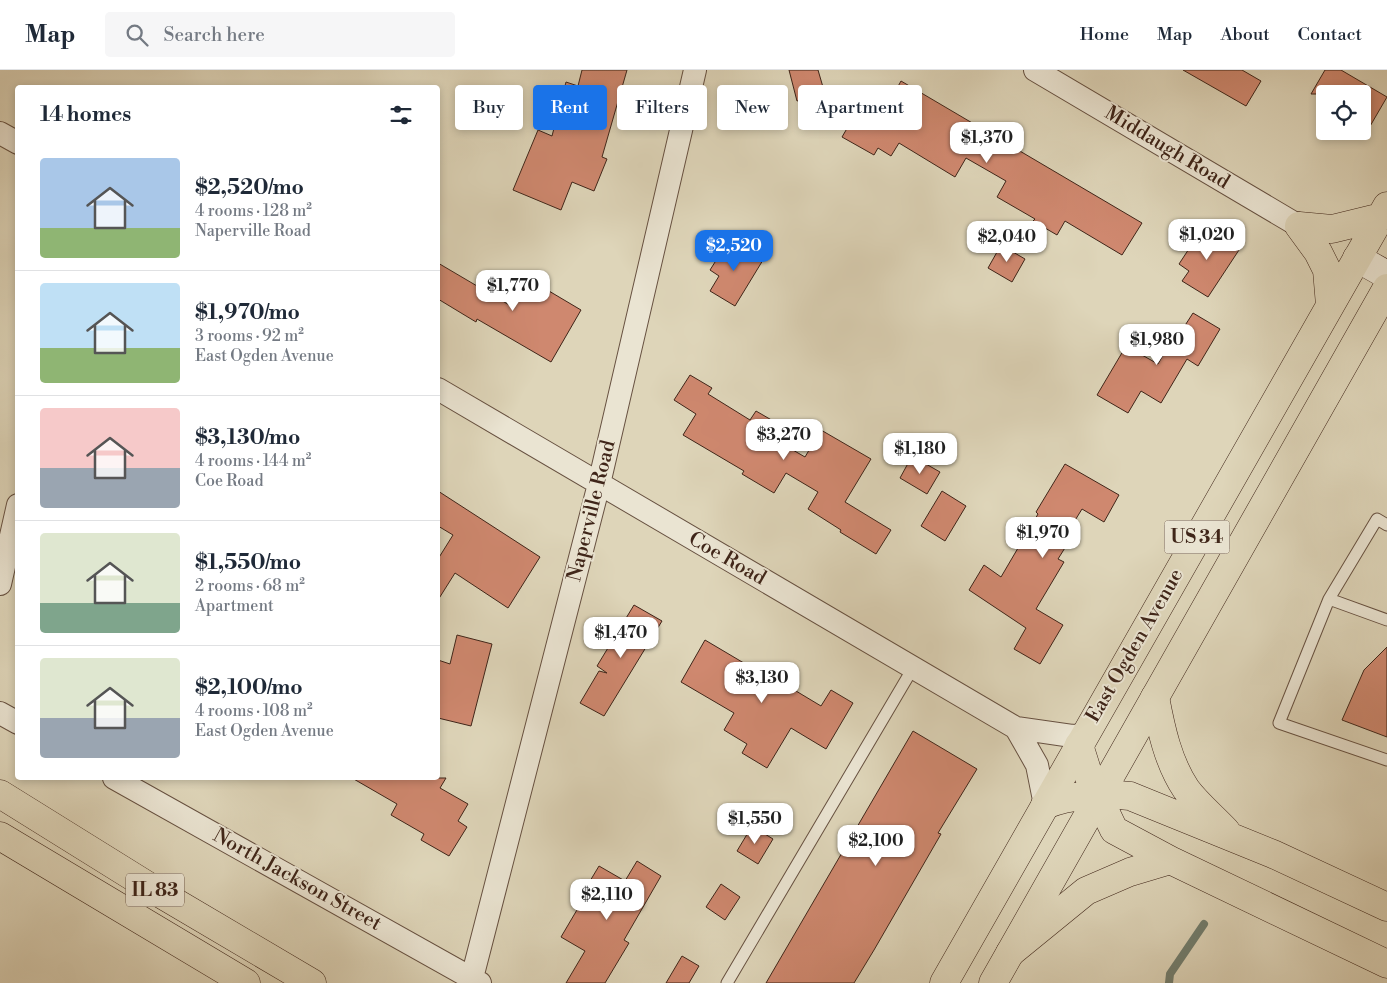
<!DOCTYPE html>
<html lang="en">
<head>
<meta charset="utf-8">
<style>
  body { margin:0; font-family:"Libre Bodoni",serif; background:#f6f6f7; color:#1f2937; height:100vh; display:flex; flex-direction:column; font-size:19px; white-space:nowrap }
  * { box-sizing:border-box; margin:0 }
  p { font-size:16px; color:#747a83 }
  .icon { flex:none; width:28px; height:28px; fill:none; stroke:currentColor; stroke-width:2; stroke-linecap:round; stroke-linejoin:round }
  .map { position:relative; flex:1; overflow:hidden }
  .side { position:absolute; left:15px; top:15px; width:425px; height:695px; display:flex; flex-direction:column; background:#fff; border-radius:5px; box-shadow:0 2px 8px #0003 }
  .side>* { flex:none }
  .hud { position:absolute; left:455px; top:15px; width:475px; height:45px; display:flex; gap:10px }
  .fabs { position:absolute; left:1316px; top:15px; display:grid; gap:10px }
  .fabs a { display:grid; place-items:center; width:55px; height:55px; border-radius:5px; background:#fff; box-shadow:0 2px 8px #0003; font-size:25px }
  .price { position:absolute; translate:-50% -42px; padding:0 11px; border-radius:10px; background:#fff; color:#222; font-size:16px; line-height:32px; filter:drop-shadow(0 1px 2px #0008) }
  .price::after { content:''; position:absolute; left:50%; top:30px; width:15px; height:11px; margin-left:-8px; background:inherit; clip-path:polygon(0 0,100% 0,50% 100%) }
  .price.selected { background:#1a73e8; color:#fff }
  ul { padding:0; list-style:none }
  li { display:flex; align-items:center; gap:15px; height:125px; padding:0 25px }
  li+li { border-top:1px solid #e0e1e3 }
  li span { display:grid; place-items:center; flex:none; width:140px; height:100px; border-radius:5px; color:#555 }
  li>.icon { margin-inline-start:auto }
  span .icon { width:60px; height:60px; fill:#fffc; stroke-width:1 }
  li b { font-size:21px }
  h2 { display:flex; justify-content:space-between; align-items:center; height:60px; padding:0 25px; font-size:21px }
  .tag { padding:0 18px; border-radius:5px; background:#fff; box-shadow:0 2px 8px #0003; font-size:18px; line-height:45px }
  .tag.selected { background:#1a73e8; color:#fff }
  header { display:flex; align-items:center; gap:30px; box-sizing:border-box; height:70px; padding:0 25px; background:#fff; border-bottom:1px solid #e0e1e3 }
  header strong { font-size:24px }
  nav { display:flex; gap:28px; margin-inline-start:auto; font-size:18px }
  .search { width:350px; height:45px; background:#f6f6f7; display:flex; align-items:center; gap:12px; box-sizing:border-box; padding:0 18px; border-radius:5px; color:#747a83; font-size:19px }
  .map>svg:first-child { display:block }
</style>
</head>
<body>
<header>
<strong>Map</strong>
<div class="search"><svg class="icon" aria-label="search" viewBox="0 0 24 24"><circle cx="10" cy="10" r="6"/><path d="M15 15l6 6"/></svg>Search here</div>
<nav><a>Home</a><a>Map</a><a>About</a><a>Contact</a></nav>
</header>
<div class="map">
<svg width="1387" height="913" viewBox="0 0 1387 913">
  <rect width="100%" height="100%" fill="#ded5b9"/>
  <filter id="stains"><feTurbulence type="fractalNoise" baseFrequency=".004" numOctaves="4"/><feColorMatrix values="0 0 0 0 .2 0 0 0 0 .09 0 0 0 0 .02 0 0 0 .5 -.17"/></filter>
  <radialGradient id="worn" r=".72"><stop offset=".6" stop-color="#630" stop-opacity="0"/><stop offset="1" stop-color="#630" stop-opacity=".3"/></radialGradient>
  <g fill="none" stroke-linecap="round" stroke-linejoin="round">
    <path stroke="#727e6f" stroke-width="8" d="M1169,913L1170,904L1204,854"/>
  </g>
  <path fill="#cf886f" stroke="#3f2519" d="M582,0H627L602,87L607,89L594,121L572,112L561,140L513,120L538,60L552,66L566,12L578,16Z
    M789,0H818L825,24L797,31Z
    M1183,0H1242L1261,11L1246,36Z
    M1325,0H1341L1387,27L1362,70V24H1311Z
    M901,11L1142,153L1122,185L1065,151L1057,165L1033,151L1035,149L997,127L1006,111L966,88L955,107L899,73L891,86L878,78L874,85L842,67L866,26L886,38Z
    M1204,156L1239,180L1208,227L1182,211L1189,201L1179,194Z
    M729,170L763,190L735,236L710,221L719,206L710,200Z
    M1001,175L1025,189L1012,212L988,198Z
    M438,193L511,236L527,208L581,240L551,292L477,249L476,252L438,229Z
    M1193,243L1220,259L1198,296L1187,289L1161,333L1141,321L1128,343L1097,325L1126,276L1158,294L1180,255L1184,257Z
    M690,305L712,318L708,324L750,350L756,341L775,352L767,365L805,387L821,360L871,389L845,432L891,460L876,484L840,462L841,460L808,439L818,422L786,403L774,423L742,404L744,401L683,365L696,344L674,330Z
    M912,386L940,402L927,424L900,408Z
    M1065,394L1119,425L1104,452L1082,439L1063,470L1068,473L1058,489L1064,492L1036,539L1063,555L1040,594L1014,579L1026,558L969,520L984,495L1001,507L1038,444L1036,442Z
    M438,421L540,487L508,538L455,503L438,530V489L453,465L438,456Z
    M942,421L966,436L945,471L921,456Z
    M634,535L662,551L604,646L580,633L599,601L607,603L597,596Z
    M457,565L492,574L471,656L438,648V590L450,594Z
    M705,570L759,602L761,600L821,636L831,620L853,633L826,679L791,658L767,698L742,683L747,674L724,660L734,643L681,612Z
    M1387,577V667L1342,650L1364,600Z
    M913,661L977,699L938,763L941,764L874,880L854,913H766Z
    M352,708H446L440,718L468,734L458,751L467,757L449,786L421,770L424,764L391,745L397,734Z
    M752,756L773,769L758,794L737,781Z
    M637,791L661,806L624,870L629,873L605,913H566L585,881L561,867L584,828L581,826L599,796L625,811Z
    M721,814L740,827L725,850L706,837Z
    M682,886L699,896L689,913H666Z"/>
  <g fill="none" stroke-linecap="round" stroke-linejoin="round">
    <g stroke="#675141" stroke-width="13">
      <path id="lane" d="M1387,455L1377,449L1329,529L1279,653L1387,690
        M1329,529L1387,550
        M727,913L913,598"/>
    </g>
    <g stroke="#675141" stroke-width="24">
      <path id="street" d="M1035,0L1299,156
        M0,63L18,73
        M438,319L1016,658L1072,666L1085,665
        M0,514L18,435
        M0,643L18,653
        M1016,658L1037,695L1045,735
        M114,708L480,913
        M472,908L599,414L695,0"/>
    </g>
    <g stroke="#3f2519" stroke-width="29">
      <path id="secondary" d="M1357,188L1387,205"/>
    </g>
    <g stroke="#3f2519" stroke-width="29">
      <path id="primary" d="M1299,156L1318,182L1327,200L1330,235
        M1299,156L1332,159L1381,147
        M944,913L1387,136
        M993,913L1387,218"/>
    </g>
    <g stroke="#3f2519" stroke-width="29">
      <path id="highway" d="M1155,627C1161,659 1168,692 1186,719C1197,734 1214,748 1226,761
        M1079,675L1090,710L1114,760L1170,790L1387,894
        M0,724L156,821L312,913
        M1045,735C1070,725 1102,723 1130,726L1273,784L1387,837
        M0,766L246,913
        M1010,883L1086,821L1130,802L1170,790"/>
    </g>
    <use href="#lane" stroke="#eae4d2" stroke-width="11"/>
    <use href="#street" stroke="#eae4d2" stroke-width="22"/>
    <use href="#secondary" stroke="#eae4d2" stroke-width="28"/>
    <use href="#primary" stroke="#ded5b9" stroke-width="28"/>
    <use href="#highway" stroke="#ded5b9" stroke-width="28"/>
  </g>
  <g text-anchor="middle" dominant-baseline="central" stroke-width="4" stroke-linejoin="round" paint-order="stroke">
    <g fill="#eae4d2" stroke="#725e50" stroke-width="1">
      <rect x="1164.5" y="450.5" width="65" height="33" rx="4"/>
      <rect x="126" y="803.5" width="58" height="33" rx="4"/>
    </g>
    <g font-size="19" font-weight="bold" fill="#3f2519">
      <text x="1197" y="467">US 34</text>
      <text x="155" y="820">IL 83</text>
    </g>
    <g font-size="20" fill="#3f2519" stroke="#eae4d2">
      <text transform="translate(1167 78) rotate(31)">Middaugh Road</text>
      <text transform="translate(592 441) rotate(-76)">Naperville Road</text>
      <text transform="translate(727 489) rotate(30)">Coe Road</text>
      <text transform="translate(1135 576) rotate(-60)">East Ogden Avenue</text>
      <text transform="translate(297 810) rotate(29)">North Jackson Street</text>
    </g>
  </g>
  <rect width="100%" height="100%" filter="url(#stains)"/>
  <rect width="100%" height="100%" fill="url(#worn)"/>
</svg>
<div class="fabs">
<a><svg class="icon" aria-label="locate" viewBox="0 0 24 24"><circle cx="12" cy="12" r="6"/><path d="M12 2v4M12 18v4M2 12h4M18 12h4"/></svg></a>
</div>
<b class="price" style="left:987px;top:94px">$1,370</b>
<b class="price" style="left:1207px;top:191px">$1,020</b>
<b class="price" style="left:1007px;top:193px">$2,040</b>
<b class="price selected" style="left:734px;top:202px">$2,520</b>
<b class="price" style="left:513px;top:242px">$1,770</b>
<b class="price" style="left:1157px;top:296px">$1,980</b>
<b class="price" style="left:784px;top:391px">$3,270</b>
<b class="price" style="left:920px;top:405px">$1,180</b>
<b class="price" style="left:1043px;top:489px">$1,970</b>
<b class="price" style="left:621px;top:589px">$1,470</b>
<b class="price" style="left:762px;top:634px">$3,130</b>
<b class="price" style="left:755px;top:775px">$1,550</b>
<b class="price" style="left:876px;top:797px">$2,100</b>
<b class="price" style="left:607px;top:851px">$2,110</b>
<div class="hud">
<a class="tag">Buy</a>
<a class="tag selected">Rent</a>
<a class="tag">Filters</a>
<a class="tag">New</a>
<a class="tag">Apartment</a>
</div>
<section class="side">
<h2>14 homes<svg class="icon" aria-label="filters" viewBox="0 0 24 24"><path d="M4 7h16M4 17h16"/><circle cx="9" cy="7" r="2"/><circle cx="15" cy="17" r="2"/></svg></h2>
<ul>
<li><span style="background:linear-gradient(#a9c7e8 70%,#8fb573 0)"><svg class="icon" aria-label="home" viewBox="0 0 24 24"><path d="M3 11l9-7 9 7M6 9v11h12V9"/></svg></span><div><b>$2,520/mo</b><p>4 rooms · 128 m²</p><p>Naperville Road</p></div></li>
<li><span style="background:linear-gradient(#bfe0f5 65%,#8fb573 0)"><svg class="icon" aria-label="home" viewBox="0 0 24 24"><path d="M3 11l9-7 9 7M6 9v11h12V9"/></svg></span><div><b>$1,970/mo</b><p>3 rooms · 92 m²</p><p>East Ogden Avenue</p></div></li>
<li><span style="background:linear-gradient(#f6c9c9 60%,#9aa5b1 0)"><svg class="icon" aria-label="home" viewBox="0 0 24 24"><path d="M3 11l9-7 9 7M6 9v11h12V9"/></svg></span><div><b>$3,130/mo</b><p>4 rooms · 144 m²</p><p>Coe Road</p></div></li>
<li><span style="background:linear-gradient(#dfe7d0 70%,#7fa58c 0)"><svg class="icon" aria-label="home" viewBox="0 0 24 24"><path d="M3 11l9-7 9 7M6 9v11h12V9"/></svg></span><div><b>$1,550/mo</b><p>2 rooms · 68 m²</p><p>Apartment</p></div></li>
<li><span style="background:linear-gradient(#dfe7d0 60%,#9aa5b1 0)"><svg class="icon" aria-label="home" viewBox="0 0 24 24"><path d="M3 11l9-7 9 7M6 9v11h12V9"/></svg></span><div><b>$2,100/mo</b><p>4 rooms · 108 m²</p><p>East Ogden Avenue</p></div></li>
</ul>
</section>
</div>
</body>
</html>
